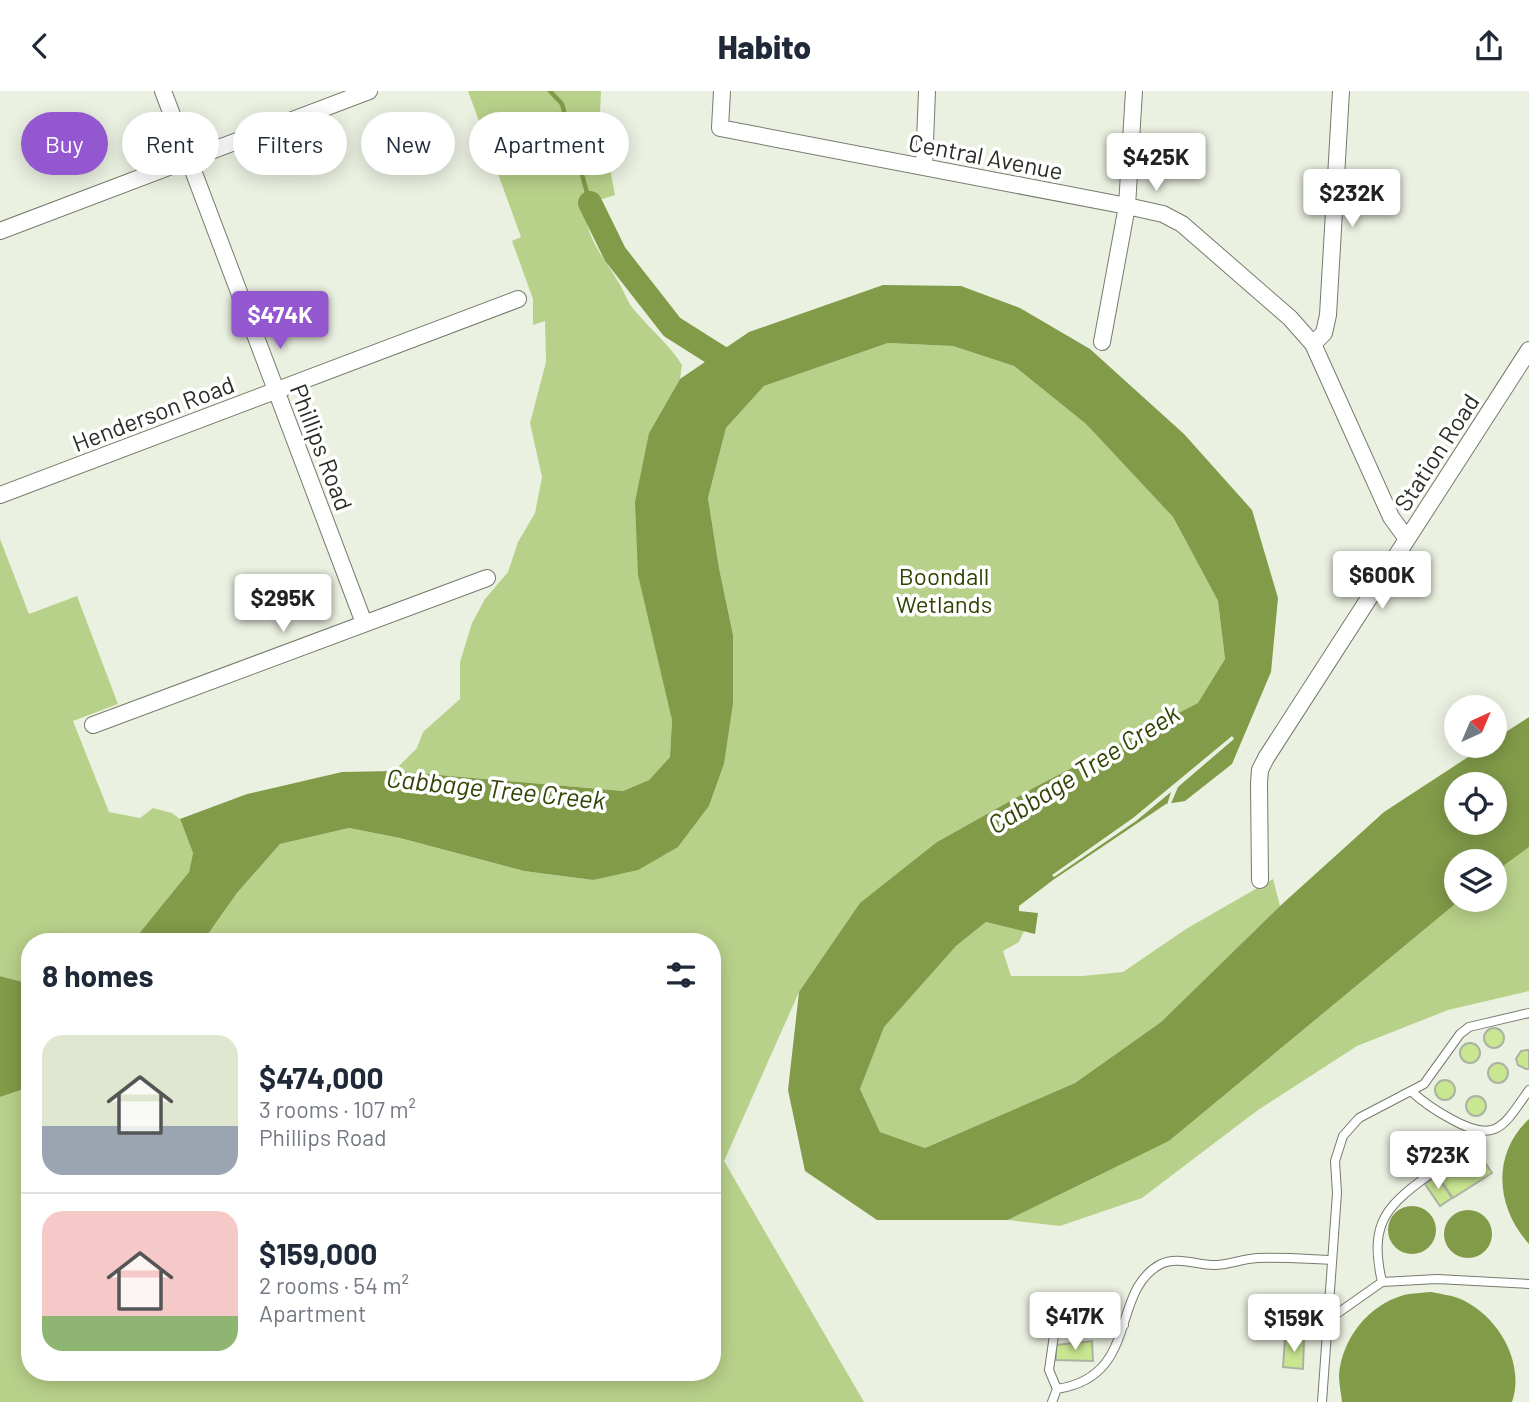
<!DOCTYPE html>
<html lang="en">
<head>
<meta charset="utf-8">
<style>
  body { margin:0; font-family:Barlow,sans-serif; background:#f6f6f7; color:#1f2937; height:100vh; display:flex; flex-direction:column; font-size:26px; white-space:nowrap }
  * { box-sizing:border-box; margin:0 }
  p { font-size:23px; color:#747a83 }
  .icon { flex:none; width:38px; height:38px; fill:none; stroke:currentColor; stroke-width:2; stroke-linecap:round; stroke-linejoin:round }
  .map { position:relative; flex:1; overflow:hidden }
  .details { position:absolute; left:21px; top:842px; width:700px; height:448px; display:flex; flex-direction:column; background:#fff; border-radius:28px; box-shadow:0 4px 18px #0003 }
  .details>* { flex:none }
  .top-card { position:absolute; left:21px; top:21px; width:700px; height:63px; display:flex; gap:14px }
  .needle { width:46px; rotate:44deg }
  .buttons { position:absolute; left:1444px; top:604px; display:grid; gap:14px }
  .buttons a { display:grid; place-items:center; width:63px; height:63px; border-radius:50%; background:#fff; box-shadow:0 4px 18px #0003; font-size:35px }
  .price { position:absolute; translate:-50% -60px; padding:0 16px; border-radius:7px; background:#fff; color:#222; font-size:23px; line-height:46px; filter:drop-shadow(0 2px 4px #0008) }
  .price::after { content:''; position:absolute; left:50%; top:42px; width:21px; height:16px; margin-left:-10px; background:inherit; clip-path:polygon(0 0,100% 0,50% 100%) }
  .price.on { background:#9358d0; color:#fff }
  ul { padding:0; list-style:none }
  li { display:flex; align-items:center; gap:21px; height:175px; padding:0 21px }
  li+li { border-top:2px solid #e0e1e3 }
  li span { display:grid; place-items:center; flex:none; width:196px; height:140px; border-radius:21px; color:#555 }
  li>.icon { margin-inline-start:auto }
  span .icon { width:84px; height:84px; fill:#fffc; stroke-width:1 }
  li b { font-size:30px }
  h2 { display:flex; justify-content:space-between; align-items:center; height:84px; padding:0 21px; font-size:30px }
  .pill { padding:0 24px; border-radius:32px; background:#fff; box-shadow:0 4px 18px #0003; font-size:24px; line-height:63px }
  .pill.on { background:#9358d0; color:#fff }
  header { display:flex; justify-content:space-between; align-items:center; height:91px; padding:0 21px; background:#fff; font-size:32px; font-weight:800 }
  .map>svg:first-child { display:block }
</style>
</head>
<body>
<header><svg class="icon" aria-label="back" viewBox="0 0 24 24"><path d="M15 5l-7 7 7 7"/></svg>Habito<svg class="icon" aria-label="share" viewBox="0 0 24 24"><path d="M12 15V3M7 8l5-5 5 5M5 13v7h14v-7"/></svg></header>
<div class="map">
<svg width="1529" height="1311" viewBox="0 0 1529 1311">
  <rect width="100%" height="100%" fill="#ebf1e1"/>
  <path fill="#b8d18a" d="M468,0H601L600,23L615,104L584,114C587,150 602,163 619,192C625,202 628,213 636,221C651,239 669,253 682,274L680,288L649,342L672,629L670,666L649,689L623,700L394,680L417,657L423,641L460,608V571L472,532L485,508L508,481L518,451L535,422L542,386L530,332L546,271L545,230L533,234V208L512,150L521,146Z
    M888,252L953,255L1014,275L1086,333L1173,426L1218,510L1225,568L1199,612L1035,696L937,751L799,901L724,1070L864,1311H0V1006L30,996V1281H712V850H203L237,802L280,753L349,737L400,747L524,780L593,789L678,756L709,715L724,673L733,544L719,477L708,407L726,337L764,295Z
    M0,448L29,523L77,505L118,613L73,630L109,721L140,727L153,717L172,722L180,728L193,762L189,781L133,850H30V893L0,885Z
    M1529,756V900L1448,919L1357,955L1258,1019L1142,1107L1060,1135L1008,1129L1169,1050L1460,809L1494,808L1495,781Z
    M1273,788L1280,815L1161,931L1075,992L925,1057L880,1041L860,998L884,935L956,855L986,831L1024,840L1019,851L1003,860L1011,885H1082L1123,881L1186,838Z"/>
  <path fill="#819b49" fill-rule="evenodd" d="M883,194L961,195L1020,217L1090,258L1184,343L1252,419L1278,507L1271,581L1232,673L1185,710L1166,713L1053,789L1019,815V820L1038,822L1035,843L986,831L956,855L884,936L860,998L880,1041L925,1057L1075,992L1161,931L1280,815L1384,721L1485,655L1494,654L1495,648L1529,626V756L1495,781L1494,770H1456V808L1460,809L1169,1050L1008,1129H877L805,1080L788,999L799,901L860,812L937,751L1035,696L1198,612L1225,568L1218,510L1173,426L1086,333L1014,275L953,255L888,252L764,295L726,337L708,407L719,477L733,544V612L724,673L709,715L678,756L638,779L593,789L524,780L400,747L349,737L280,753L237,802L203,850H133L189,781L193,762L180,728L247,703L342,681L394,680L623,700L649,689L670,666L672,629L638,484L635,411L649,342L680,288L749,241ZM1456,693H1494V732H1456Z
    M0,885L30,893V996L0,1006Z
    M1529,1028V1153C1496,1117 1491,1063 1529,1028Z
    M1388 1139a24 24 0 1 1 48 0a24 24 0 1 1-48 0Z
    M1444 1143a24 24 0 1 1 48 0a24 24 0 1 1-48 0Z
    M1431,1201C1440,1203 1450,1204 1458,1207C1496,1222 1526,1270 1512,1311H1342C1341,1302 1339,1293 1339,1284C1342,1248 1368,1214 1404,1204C1412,1202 1422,1202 1431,1201Z"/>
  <path fill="#ebf1e1" d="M1232,645L1234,648L1178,696L1170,715L1167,714L1171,701L1136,730L1054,786L1052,784L1133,727Z"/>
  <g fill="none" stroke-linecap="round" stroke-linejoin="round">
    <path stroke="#819b49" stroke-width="4.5" d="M550,0L562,13L590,112"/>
    <path stroke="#819b49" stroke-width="24" d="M590,112L615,163L672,236L740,279"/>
  </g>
  <path fill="#c9e691" stroke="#acb2a3" stroke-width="2" d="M1484 947a10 10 0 1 1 20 0a10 10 0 1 1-20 0Z
    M1460 962a10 10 0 1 1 20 0a10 10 0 1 1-20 0Z
    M1527,959H1529V978H1526L1518,974L1516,968L1521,960Z
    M1488 982a10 10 0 1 1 20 0a10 10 0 1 1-20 0Z
    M1435 999a10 10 0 1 1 20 0a10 10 0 1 1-20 0Z
    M1466 1015a10 10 0 1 1 20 0a10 10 0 1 1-20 0Z
    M1468,1046L1492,1082L1453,1107L1429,1072Z
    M1437,1085L1452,1107L1440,1115L1425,1093Z
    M1285,1248L1304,1249L1303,1278L1283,1276Z
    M1092,1250L1093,1270L1056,1269V1254Z"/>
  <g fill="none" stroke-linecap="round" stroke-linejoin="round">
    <g stroke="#767b6d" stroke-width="10">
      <path id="service" d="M1411,1000C1424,1012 1436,1020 1451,1028C1496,1053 1503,1036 1529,999
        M1472,1052L1482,1041
        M1382,1191C1368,1129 1388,1114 1434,1080
        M1328,1229L1382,1191L1437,1188L1529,1193
        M1057,1298L1049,1279L1055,1237C1071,1223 1104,1233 1124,1234
        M1052,1311L1057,1298C1141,1285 1109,1200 1161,1173C1177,1165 1197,1174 1214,1174C1228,1174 1242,1168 1257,1167C1282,1166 1307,1168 1332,1169
        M1322,1311L1337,1102L1335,1070L1343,1045L1359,1027L1424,993L1460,943L1469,936L1529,922"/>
    </g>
    <g stroke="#767b6d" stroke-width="18">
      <path id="minor" d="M163,0L364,532
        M722,0L720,37L1127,115L1163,123L1182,133L1290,227L1313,253L1391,426L1407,448
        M924,76L927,0
        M0,140L369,0
        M1102,251L1127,115L1134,0
        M1313,253L1324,242L1328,224L1341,0
        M0,404L518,208
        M93,634L487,487
        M1260,789L1259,692L1260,679L1266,667L1529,259"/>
    </g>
    <use href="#service" stroke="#fff" stroke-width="8"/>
    <use href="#minor" stroke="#fff" stroke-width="16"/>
  </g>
  <g text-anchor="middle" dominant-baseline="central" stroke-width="7" stroke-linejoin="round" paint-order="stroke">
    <g font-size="24" fill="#2a2c26" stroke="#fff">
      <text transform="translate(986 65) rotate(11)">Central Avenue</text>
      <text transform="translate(153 322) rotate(-21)">Henderson Road</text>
      <text transform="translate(322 356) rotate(69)">Phillips Road</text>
      <text transform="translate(1436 361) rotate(-57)">Station Road</text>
    </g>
    <g font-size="24" fill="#314201" stroke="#fff">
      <text x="944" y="484">Boondall<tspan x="944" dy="28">Wetlands</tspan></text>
    </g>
    <g font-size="26" font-style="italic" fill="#344405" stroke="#fff">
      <text transform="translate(1083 677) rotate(-32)">Cabbage Tree Creek</text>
      <text transform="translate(496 697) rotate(6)">Cabbage Tree Creek</text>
    </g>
  </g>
</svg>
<div class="buttons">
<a><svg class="needle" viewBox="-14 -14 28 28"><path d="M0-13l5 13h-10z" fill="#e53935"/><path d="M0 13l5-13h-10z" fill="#747a83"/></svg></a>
<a><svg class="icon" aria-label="locate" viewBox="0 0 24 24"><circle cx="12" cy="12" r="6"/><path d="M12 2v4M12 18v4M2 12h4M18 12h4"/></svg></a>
<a><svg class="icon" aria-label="layers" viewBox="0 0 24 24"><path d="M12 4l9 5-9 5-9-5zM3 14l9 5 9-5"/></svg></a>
</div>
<b class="price" style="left:1156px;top:102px">$425K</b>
<b class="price" style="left:1352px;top:138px">$232K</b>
<b class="price on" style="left:280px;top:260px">$474K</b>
<b class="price" style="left:1382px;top:520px">$600K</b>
<b class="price" style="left:283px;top:543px">$295K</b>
<b class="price" style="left:1438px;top:1100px">$723K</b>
<b class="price" style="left:1075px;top:1261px">$417K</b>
<b class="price" style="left:1294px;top:1263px">$159K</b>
<div class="top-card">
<a class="pill on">Buy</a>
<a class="pill">Rent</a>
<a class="pill">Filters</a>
<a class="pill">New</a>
<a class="pill">Apartment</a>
</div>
<section class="details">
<h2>8 homes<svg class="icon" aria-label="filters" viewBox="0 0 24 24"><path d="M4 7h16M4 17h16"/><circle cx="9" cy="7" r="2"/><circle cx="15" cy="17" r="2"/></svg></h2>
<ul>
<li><span style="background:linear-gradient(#dfe7d0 65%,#9aa5b1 0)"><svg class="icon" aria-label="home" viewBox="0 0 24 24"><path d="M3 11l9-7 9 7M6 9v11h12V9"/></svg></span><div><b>$474,000</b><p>3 rooms · 107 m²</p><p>Phillips Road</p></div></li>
<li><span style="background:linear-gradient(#f6c9c9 75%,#8fb573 0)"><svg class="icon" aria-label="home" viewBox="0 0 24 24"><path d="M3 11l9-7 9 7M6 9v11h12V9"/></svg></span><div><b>$159,000</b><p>2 rooms · 54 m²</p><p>Apartment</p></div></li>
</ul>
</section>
</div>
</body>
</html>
